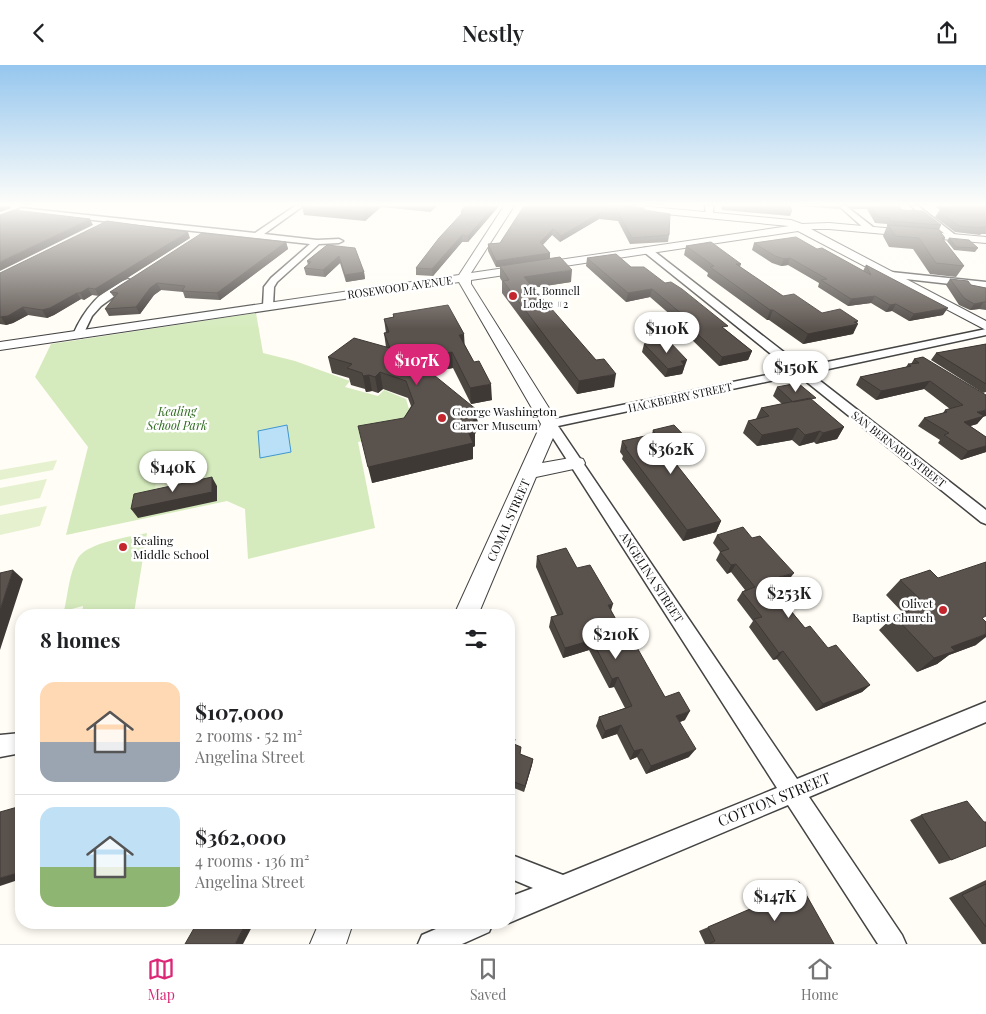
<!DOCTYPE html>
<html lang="en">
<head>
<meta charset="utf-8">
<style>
  body { margin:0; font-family:"Playfair Display",serif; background:#f6f6f6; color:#202124; height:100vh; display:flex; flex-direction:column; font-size:19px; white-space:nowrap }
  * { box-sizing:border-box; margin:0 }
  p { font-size:16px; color:#757577 }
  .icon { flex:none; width:28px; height:28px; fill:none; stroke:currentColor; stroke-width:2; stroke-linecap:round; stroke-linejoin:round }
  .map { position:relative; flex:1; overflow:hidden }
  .drawer { position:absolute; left:15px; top:544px; width:500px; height:320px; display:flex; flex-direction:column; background:#fff; border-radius:20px; box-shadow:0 2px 8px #0003 }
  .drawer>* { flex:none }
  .price { position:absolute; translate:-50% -42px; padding:0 11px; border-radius:18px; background:#fff; color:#222; font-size:16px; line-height:32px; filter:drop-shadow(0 1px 2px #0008) }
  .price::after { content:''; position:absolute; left:50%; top:30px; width:15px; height:11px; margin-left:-8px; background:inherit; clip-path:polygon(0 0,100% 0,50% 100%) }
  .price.active { background:#db2777; color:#fff }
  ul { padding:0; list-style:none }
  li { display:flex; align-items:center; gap:15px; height:125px; padding:0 25px }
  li+li { border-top:1px solid #e0e0e0 }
  li span { display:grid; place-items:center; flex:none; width:140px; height:100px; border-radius:15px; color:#555 }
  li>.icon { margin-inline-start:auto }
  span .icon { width:60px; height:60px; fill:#fffc; stroke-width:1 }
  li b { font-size:21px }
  h2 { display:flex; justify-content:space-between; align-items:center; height:60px; padding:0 25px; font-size:21px }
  header { display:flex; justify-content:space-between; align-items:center; height:65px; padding:0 25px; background:#fff; font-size:22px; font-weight:600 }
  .dock { display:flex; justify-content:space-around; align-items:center; height:70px; border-top:1px solid #e0e0e0; background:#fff; font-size:14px; color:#757577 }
  .dock a { display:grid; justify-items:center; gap:2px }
  .dock .active { color:#db2777 }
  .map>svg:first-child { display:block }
</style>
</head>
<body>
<header><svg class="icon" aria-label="back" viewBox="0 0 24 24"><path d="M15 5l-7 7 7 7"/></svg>Nestly<svg class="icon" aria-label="share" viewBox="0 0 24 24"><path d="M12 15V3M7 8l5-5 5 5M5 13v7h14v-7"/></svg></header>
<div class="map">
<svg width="986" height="879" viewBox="0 0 986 879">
  <rect width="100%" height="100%" fill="#fffdf5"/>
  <path fill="#d5ebbd" d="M256,248L263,288L295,296L350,316L345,322L378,331L384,325L406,334L412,354L404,368L358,377L375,463L248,494L245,444L227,436L66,470L88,382L35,312L51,279Z
    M147,468L134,548L124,550H82L83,541L64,546C68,529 69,508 78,493C88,477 130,472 147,468Z"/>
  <path fill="#e6f2cf" d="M57,395L53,405L0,415V405Z
    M206,405L205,424L154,435L156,415Z
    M47,414L40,433L0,441V423Z
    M47,441L40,461L0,470V450Z"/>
  <path fill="#b9e0f7" stroke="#3f96cf" d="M287,360L291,387L260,393L258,366Z"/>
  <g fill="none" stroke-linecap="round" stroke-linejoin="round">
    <g stroke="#444" stroke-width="3">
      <path id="minor" d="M295,141H303L264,169L317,175L339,174L343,176L339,178L319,179L277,217L274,222L273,241L268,244L263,241L264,222L271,213L310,179L21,147L17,145L21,143L255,168Z
        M705,141H713V152L706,150Z
        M839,141H846L873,162V166H867Z
        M911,141H918L958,172L951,174Z
        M644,183H650L803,302L986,264V270L810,308L986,445V459L981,457L798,310L558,361L797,714L986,637V657L809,732L902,870L906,879H878L788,740L518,854L509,858H508L509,832L533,823L509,813V789L563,810L777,723L544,359L550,355L791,305L644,187Z
        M891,207L986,217V223L888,212V208Z
        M128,214L133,217L131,219L101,241L92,251L82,272H74L73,270C83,246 102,222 128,214Z
        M21,668V688L0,692V670Z
        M450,858H493L489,867L462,879H418L422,870Z"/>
    </g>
    <g stroke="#444" stroke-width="2">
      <path id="tertiary" d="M504,141H514L471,208L789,161L613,144L608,141H640L791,155L802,159L829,158L986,172V178L829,164H811L986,256V265L798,166L471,215V219L559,359L542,398L576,392L583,394L585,398L583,402L536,412L478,550H454L541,359L459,217L0,285V277L459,210Z
        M319,858H353L346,879H310Z"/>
    </g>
    <use href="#minor" fill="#fff" fill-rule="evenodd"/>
    <use href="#tertiary" fill="#fff" fill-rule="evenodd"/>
  </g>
  <path fill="#4d4742" d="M302,141H437L430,147L381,142L365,156L304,150Z
    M499,141L468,177H462L433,211L416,210V203L461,150V146Z
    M524,141L644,145L669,170L668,177L630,179L618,156L599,154L560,177L552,170L543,180L550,188V194L571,217L533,223L614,322L577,329L502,228V216L500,213V202H496L488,186V179L500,178Z
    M721,141H790L792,146L790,151L722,145Z
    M798,141H841L839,144Z
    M848,141H899L902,145L941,160L939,165L945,173L944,176L964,201L956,212L930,209L913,184L889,182L883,171L887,161V159L875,158L867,144H853Z
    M935,141H986V169H981L980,170L955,167L935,152L939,146H941Z
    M190,173L99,231L92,230L84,235L81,234L54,250L47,253L28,250L13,258L6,260L0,259V208Z
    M949,173L978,183L975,187L954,185L947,176Z
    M286,177L288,184L220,235L185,233L183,227L161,225L154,230L140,249L109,251L105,244L114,232L110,227Z
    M754,178L817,184L863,206L866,200L943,250L909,256L892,246L886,247L871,238L848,241L818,222L819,218L788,200L781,201L772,198L752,185Z
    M327,180L364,207L365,214L346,217L340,198L325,212L306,210L304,203L308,200L307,196Z
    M686,181L741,199L740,202L783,231L822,248L857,258L853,269L803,279L769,255H767L707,211L708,208L684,190Z
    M587,193L631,202L726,265L752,286L748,295L719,301L687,270L688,265L650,232L626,237L586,201Z
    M950,214L971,220L986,223V245L979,244L970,245L959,240L946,220Z
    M393,249L465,280L492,335L471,339L453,303L430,307L478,362L475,369V381L473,382V394L372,418L404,353L411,341L408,333L383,324L378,328L372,326L366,327L365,324L351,320L349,313L332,308L328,292L386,282L384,268H386L384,254L393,252Z
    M644,279L684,303L682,309L665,312L642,287Z
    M986,279V327L983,328L931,295L936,288Z
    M923,292L983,352L977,359L970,361L986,372V387L961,395L938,378L940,375L918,361L924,353L943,348L945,345L950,344L924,324L876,335L856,320L860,312L906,302L908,299H911L914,294Z
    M777,322L814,337L844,362L837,374L816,379L814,377L799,381L792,375L757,381L743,368L748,356L756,354L761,343L782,339L773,331Z
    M653,365L692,394L675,398L721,456L716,467L683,476L622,394L623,391L620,387L622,376L652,369Z
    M717,470L788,516L784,518L794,529L788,537L785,538L805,563L870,620L862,627L816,646L777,594L773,595L749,562L753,556L737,535L742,527L745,525L731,507L727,509L716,495L720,487L713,478Z
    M537,491L577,503L611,546L630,580L665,632L685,655L680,657L689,692L646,709L637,692L630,695L617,669L602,674L596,661L599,652L625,643L614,622L609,623L589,585L563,593L549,562L551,552L557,550L536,502Z
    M900,515L976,580L949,590L937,599L917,607L879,565L894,551L903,548L886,530Z
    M509,671L515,674V679L520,689L533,694L532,700L524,727L509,721Z
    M921,750L984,757L951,795L939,799L910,755Z
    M986,815V879H982L949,833Z
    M799,817L833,879H705L699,866L753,843L750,837Z"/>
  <path fill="#3f3936" d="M0,141H10L11,143L0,147Z
    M370,141H381V142L365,156L363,146Z
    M429,141H437L430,147Z
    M494,141H499L468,177V171Z
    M600,148L599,154L560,177L561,171Z
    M90,154L93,160L0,206V197Z
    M553,164L552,170L539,183L540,177Z
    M188,167L190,173L99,231L95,224Z
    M462,170V177L433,211L432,204Z
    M286,177L288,184L220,235L217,228Z
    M550,188V194L496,202V196Z
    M339,191L340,198L325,212L323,205Z
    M790,193L788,200L781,201L784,194Z
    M572,205L571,217L524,224V212Z
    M364,207L365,214L346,217L345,210Z
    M157,218L161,225L154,230L140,249L136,242L150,223Z
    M88,223L92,230L84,235L80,228Z
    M652,224L650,232L626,237L628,228Z
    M77,228L81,234L54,250L47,253L42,245Z
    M875,231L871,238L848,241L851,234Z
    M984,237L979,244L970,245L974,239Z
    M896,239L892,246L886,247L890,240Z
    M23,242L28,250L13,258L6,260L1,252Z
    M948,243L943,250L909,256L914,249Z
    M770,245H773L769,255H767Z
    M858,256L856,260L858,259L853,269L803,279L808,269Z
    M464,269L465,285L459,270Z
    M752,286L748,295L719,301L722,292Z
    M452,287L453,303L415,310L413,293Z
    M687,295L682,309L665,312L668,304L681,296Z
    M380,307L383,324L378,328L375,312Z
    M616,309L614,322L577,329L579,316Z
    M369,310L372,326L366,327L363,311Z
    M930,316L924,324L876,335L881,326Z
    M491,319L492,335L471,339L470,323Z
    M477,345L478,362L475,369V381L473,382V394L372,418L368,402L468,366Z
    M986,345V351L983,352L977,359L957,365L964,357L977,347Z
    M844,362L837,374L816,379L823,368Z
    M798,363L792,375L757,381L762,370Z
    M820,366L814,377L799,381L805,370Z
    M986,381V387L961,395L968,386Z
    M696,383L692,394L665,401L669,390Z
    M212,412L217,421V436L138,453L131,444Z
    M721,456L716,467L683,476L687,465Z
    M736,499L731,507L727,509L731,500Z
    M13,505L23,514L0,585V545Z
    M794,508L788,516L774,521L779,512Z
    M794,529L788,537L775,542L781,534Z
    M613,539L610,549L608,540Z
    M986,569V572L976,580L949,590L937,599L917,607L934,593L951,582Z
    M592,575L589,585L563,593L565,583Z
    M783,586L777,594L773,595L779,588Z
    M618,612L614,622L609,623L612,614Z
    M870,620L862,627L816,646L823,639Z
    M690,646L685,655L671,660L676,651Z
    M621,660L617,669L602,674L605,666Z
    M642,684L637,692L630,695L634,686Z
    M696,684L689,692L646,709L651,701Z
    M533,694L532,700L524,727L525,721Z
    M21,807V814L0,821V813Z
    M246,858H254L243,879H235Z"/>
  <path fill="#5a524d" stroke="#3f3936" d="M302,141H370L363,146Z
    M465,141H494L468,171L462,170L432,204L416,203L439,173L464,146H461Z
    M524,141H624L644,143V145L670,149L669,170L632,173L619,149L600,148L561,171L553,164L540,177L550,188L496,196L488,179L500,178Z
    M731,141H790L792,146Z
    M871,141H899L902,145L923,146L941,160L890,156V153L878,152Z
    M946,141H986V162H983L985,163L959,161L939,146H953Z
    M14,145L90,154L0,197V150Z
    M107,156L188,167L95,224L88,223L80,228H77L50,243L42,245L23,242L8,251L0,252V208Z
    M888,160L938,164L945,173H942L964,201L936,198L919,173L895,171Z
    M202,168L286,177L217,228L182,226L185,221L157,218L150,223L136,242L105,244L118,228L110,227Z
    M796,172L817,184L822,183L871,210L866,200L948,243L914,249L896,239L890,240L875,231L851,234L821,215L827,214L790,193L784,194L775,191L754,178Z
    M949,173L969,175L978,183L956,182Z
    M711,177L741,199H736L783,231L794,229L822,248L840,244L858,256L854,257L858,259L808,269L773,245H770L710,202L714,201L686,181Z
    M327,180L355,183L364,207L345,210L339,191L323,205L304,203L311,197L307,196Z
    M616,189L631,202H644L665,218L671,217L682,224L728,261L722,262L752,286L722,292L689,261L695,260L652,224L628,228L587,193Z
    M560,192L572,205L524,212L596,295L604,294L616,309L579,316L503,216L509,215L500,201Z
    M950,214L968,216L971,220L986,223V237H984L974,239L964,233Z
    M448,240L464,269L459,270L474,297L479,296L491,319L470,323L452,287L413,293L477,345L473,357L475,365L468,366L473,378L368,402L358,361L404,353L414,338L406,316L380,307L375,312L369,310L363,311L362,308L347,303L352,299L328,292L354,273L390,283L384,268L389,267L384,254L394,252L393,249Z
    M667,274L687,295L681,296L684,300L668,304L644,279Z
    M986,279V319L936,288Z
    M923,292L986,330V345L977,347L984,351L964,357L986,372V381L968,386L944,370L949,368L924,353L947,347L945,345L963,340L930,316L881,326L860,312L911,301L908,299L919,298L914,294Z
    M798,318L816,333L793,337L777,322Z
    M810,333L844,362L823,368L820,366L805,370L798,363L762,370L748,356L769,351L761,343Z
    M674,360L696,383L669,390L721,456L687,465L625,383H627L622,376L655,369L653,365Z
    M212,412V427L131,444L134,429Z
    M743,462L752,473L760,471L794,508L779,512L794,529L781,534L805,563L810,561L828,583L836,580L870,620L823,639L783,586L779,588L754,554L762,552L742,527L755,522L736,499L731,500L720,487L729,484L717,470Z
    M566,483L577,503L590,500L613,539L608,540L630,580L635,579L665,632L679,627L690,646L676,651L696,684L651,701L642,684L634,686L621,660L605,666L599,652L632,641L618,612L612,614L592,575L565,583L551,552L563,549L537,491Z
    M986,497V551L982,553L986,557V569L951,582L955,586L934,593L894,551L926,540L900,515L930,505L938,513Z
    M13,505L0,545V508Z
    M509,671L515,674L514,679L521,682L520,689L533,694L525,721L509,715Z
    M967,736L984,757H986V781L951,795L921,750Z
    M21,741V807L0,813V747Z
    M799,817L834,879H709L715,876L708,862L764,838L761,832Z
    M986,819V862L962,830Z
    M197,858H246L235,879H185Z"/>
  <linearGradient id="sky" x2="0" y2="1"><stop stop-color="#95c6ee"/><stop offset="0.53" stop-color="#fffefa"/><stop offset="1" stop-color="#fffefa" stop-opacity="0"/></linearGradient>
  <rect width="986" height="264" fill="url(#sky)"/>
  <g fill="#c4262e" stroke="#fff" stroke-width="2">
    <circle cx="513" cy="231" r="5"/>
    <circle cx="442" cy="353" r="5"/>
    <circle cx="123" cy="482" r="5"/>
    <circle cx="943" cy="545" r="5"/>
  </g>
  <g text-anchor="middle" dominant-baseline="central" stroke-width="5" stroke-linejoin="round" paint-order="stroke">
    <g font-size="11" fill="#111" stroke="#fff">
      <text transform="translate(400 222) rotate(-8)">ROSEWOOD AVENUE</text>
      <text transform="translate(680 332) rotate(-12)">HACKBERRY STREET</text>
      <text transform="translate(899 384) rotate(38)">SAN BERNARD STREET</text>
    </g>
    <g font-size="11" fill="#111" stroke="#fff" text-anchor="start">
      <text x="523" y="225">Mt. Bonnell<tspan x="523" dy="13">Lodge #2</tspan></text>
    </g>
    <g font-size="12" font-style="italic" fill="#2f6b1f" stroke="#fff">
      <text x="177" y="346">Kealing<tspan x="177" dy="14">School Park</tspan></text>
    </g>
    <g font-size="12" fill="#111" stroke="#fff" text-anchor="start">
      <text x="452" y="346">George Washington<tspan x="452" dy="14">Carver Museum</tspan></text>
      <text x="133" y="475">Kealing<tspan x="133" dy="14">Middle School</tspan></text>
      <text x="933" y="538" text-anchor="end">Olivet<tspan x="933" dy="14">Baptist Church</tspan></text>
    </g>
    <g font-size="12" fill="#111" stroke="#fff">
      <text transform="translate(508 455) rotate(-66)">COMAL STREET</text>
      <text transform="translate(652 512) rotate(57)">ANGELINA STREET</text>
    </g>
    <g font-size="15" fill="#111" stroke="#fff">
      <text transform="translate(774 734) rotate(-22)">COTTON STREET</text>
    </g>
  </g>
</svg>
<b class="price" style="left:667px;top:289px">$110K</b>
<b class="price active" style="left:417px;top:321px">$107K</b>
<b class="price" style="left:796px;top:328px">$150K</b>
<b class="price" style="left:671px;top:410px">$362K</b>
<b class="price" style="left:173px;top:428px">$140K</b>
<b class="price" style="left:789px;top:554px">$253K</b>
<b class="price" style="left:616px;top:595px">$210K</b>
<b class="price" style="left:775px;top:857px">$147K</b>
<section class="drawer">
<h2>8 homes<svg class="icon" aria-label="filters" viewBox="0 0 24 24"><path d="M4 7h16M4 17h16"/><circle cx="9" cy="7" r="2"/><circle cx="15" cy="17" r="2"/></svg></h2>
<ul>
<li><span style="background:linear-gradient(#ffd9b3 60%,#9aa5b1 0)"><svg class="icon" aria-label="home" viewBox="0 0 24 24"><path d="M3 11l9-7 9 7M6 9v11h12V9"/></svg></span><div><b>$107,000</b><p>2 rooms · 52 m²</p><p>Angelina Street</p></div></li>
<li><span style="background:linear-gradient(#bfe0f5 60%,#8fb573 0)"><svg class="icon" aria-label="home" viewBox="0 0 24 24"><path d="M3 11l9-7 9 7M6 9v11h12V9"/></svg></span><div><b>$362,000</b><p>4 rooms · 136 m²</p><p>Angelina Street</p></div></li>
</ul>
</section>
</div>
<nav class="dock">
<a class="active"><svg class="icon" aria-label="map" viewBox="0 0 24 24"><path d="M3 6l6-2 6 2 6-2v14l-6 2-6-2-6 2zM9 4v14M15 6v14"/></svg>Map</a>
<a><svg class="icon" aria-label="saved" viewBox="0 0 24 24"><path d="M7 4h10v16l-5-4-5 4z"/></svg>Saved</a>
<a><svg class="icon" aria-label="home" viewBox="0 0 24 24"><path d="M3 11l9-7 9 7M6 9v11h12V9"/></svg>Home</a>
</nav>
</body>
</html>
